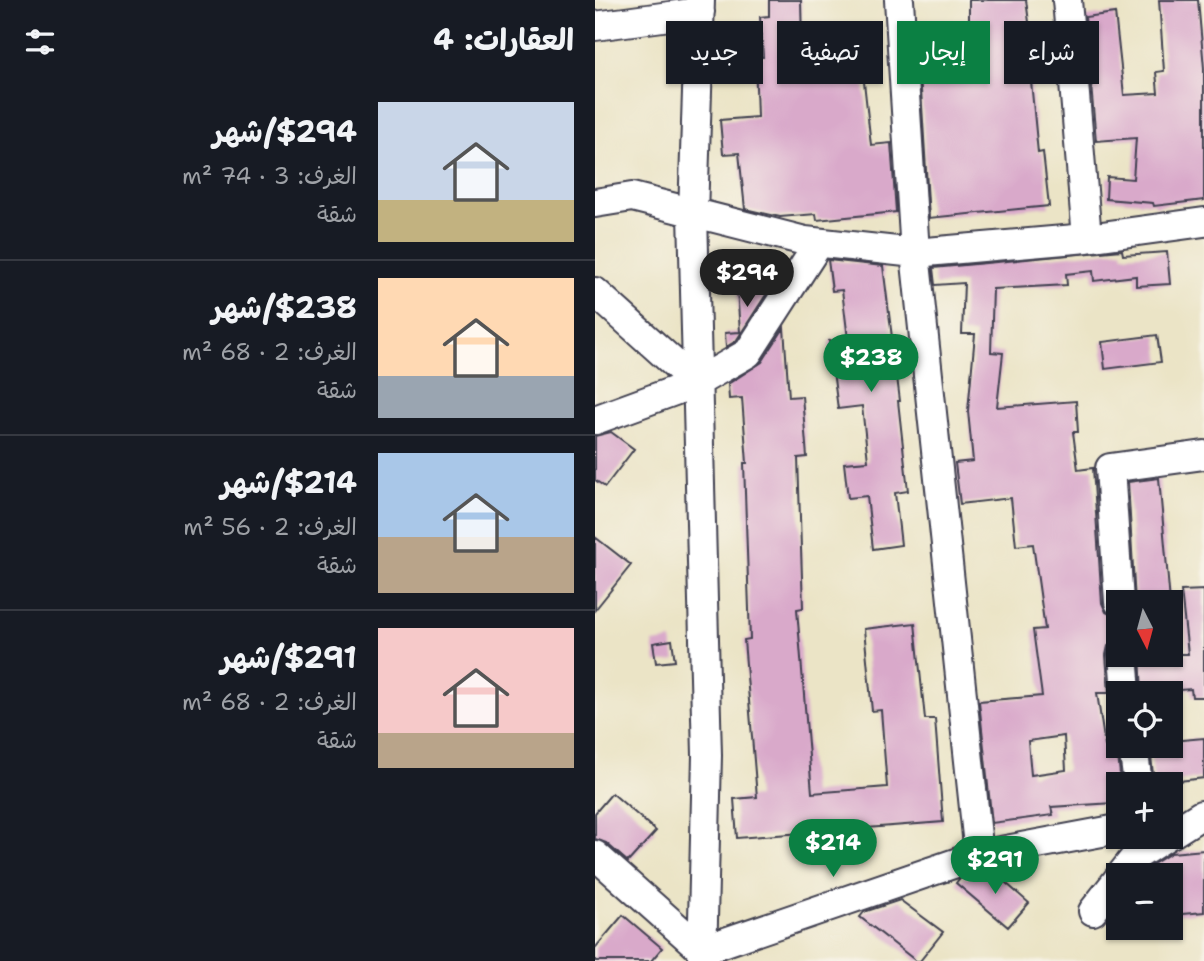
<!DOCTYPE html>
<html lang="ar">
<head>
<meta charset="utf-8">
<style>
  body { margin:0; font-family:"Shantell Sans","Playpen Sans Arabic",sans-serif; background:#20242c; color:#f1f3f6; direction:rtl; height:100vh; display:flex; flex-direction:column; font-size:26px; white-space:nowrap }
  * { box-sizing:border-box; margin:0 }
  p { font-size:23px; color:#9ea1a6 }
  .icon { flex:none; width:38px; height:38px; fill:none; stroke:currentColor; stroke-width:2; stroke-linecap:round; stroke-linejoin:round }
  .map { position:relative; flex:1; overflow:hidden; direction:ltr }
  .panel { display:flex; flex-direction:column; background:#171b24; width:595px }
  .panel>* { flex:none }
  .top-card { position:absolute; left:21px; top:21px; width:483px; height:63px; direction:rtl; display:flex; gap:14px }
  .needle { width:46px; rotate:174deg }
  .fabs { position:absolute; left:511px; top:590px; display:grid; gap:14px }
  .fabs a { display:grid; place-items:center; width:77px; height:77px; border-radius:0px; background:#171b24; box-shadow:0 2px 5px #0004; font-size:35px }
  .price { position:absolute; translate:-50% -60px; padding:0 16px; border-radius:24px; background:#0b8043; color:#fff; font-size:23px; line-height:46px; filter:drop-shadow(0 2px 4px #0008) }
  .price::after { content:''; position:absolute; left:50%; top:42px; width:21px; height:16px; margin-left:-10px; background:inherit; clip-path:polygon(0 0,100% 0,50% 100%) }
  .price.selected { background:#222; color:#fff }
  ul { padding:0; list-style:none }
  li { display:flex; align-items:center; gap:21px; height:175px; padding:0 21px }
  li+li { border-top:2px solid #363941 }
  li span { display:grid; place-items:center; flex:none; width:196px; height:140px; border-radius:0px; color:#555 }
  li>.icon { margin-inline-start:auto }
  span .icon { width:84px; height:84px; fill:#fffc; stroke-width:1 }
  li b { font-size:30px }
  h2 { display:flex; justify-content:space-between; align-items:center; height:84px; padding:0 21px; font-size:30px }
  .tag { padding:0 24px; border-radius:0px; background:#171b24; box-shadow:0 2px 5px #0004; font-size:24px; line-height:63px }
  .tag.selected { background:#0b8043; color:#fff }
  main { display:flex; flex:1; min-height:0 }
  .map>svg:first-child { display:block }
</style>
</head>
<body>
<main>
<div class="map">
<svg width="609" height="961" viewBox="0 0 609 961">
  <rect width="100%" height="100%" fill="#f7f3e8"/>
  <filter id="ink" filterUnits="userSpaceOnUse"><feTurbulence type="fractalNoise" baseFrequency=".0143" numOctaves="2"/><feDisplacementMap in="SourceGraphic" scale="14" xChannelSelector="R" yChannelSelector="G"/><feConvolveMatrix kernelMatrix="1 2 1 2 8 2 1 2 1" color-interpolation-filters="sRGB"/></filter>
  <filter id="wash" filterUnits="userSpaceOnUse"><feTurbulence type="fractalNoise" baseFrequency=".00686" numOctaves="4" result="noise"/><feDisplacementMap in="SourceGraphic" scale="28" xChannelSelector="R" yChannelSelector="G"/><feGaussianBlur stdDeviation="1.57" result="paint"/><feColorMatrix in="noise" values="0 0 0 0 0 0 0 0 0 0 0 0 0 0 0 0 0 1.4 0 .05"/><feComposite in="paint" operator="in"/></filter>
  <g filter="url(#wash)">
    <rect width="100%" height="100%" fill="#ebe4c6"/>
    <g id="blocks">
      <path fill="#d9a9ca" fill-rule="evenodd" d="M174,0H206L207,43L264,37L276,145L296,143L301,212L222,220L221,214L185,217L150,209L144,153L128,154L125,120L162,117L160,57H168L165,17L174,16Z
        M374,0H431L442,81H436L443,153L448,152L454,206L334,218L323,41L330,40V30L374,26Z
        M564,0H603L609,68V200L559,206L558,203L511,199L512,177L538,179L541,138L501,141L490,17L520,13L529,95L563,93L561,72L569,71Z
        M527,250L528,255L572,252L575,284L541,286V276L499,281L498,271L471,274L472,285L398,289L396,352L408,353L402,407L481,401L483,432H478L483,470L498,468L507,603L511,612L523,618V639L513,646L511,655L514,693H502L510,746H522L526,784H518L519,803L456,807L458,815L397,823L384,701L447,696L438,630L450,629L438,544L421,546L416,498L365,504L360,463L378,461L373,411L380,334H367L369,283L340,285L338,268ZM469,736L471,770L436,775L433,741Z
        M233,260L288,266L305,401H303L313,491L300,493L306,545L278,549L272,496L253,498L249,463L273,461L267,406L243,409L234,341L253,339L247,290L237,291Z
        M176,287L141,341L131,347L130,333L145,332L142,289Z
        M189,328L194,397L207,396L212,457L203,458L208,608L202,609L217,793L292,787L286,710L277,711L269,629L320,623L330,719H340L348,822L142,838L139,799L162,797L149,640L155,639L149,463H152L147,398L134,399L133,384L167,362Z
        M562,335L566,362L510,369L507,342Z
        M16,432L39,449L10,487L0,480V436Z
        M564,478L575,602H540L533,482Z
        M0,537L36,565L0,610Z
        M609,590V697H597L596,689L547,693L545,654H593L586,591Z
        M77,640L80,661L61,663L58,643Z
        M609,738V778L559,784L555,746H576V741Z
        M17,793L61,831L33,862L11,843L0,839V813Z
        M609,850V912L576,915V875H547L552,868L576,853Z
        M396,870L434,903L413,927L361,883L364,879Z
        M305,900L348,932L325,961H321L265,917L269,912Z
        M28,915L67,948L56,961H0V948Z"/>
    </g>
  </g>
  <g filter="url(#ink)">
    <use href="#blocks" fill-opacity="0" stroke="#403f50" stroke-width="2"/>
    <g fill="none" stroke-linecap="round" stroke-linejoin="round">
      <g stroke="#403f50" stroke-width="32">
        <path id="minor" d="M105,0L98,214L112,755L107,961
          M304,0L320,253L384,855L523,829
          M472,0L492,238
          M0,26L105,12
          M0,203L37,197L210,241L320,253L492,238L609,222
          M0,292L101,383
          M0,420L101,383L153,353L224,243
          M524,602L515,468L609,455
          M528,654L531,693
          M538,746L543,784
          M576,834L606,815
          M0,855L107,950L384,855
          M526,875L541,856L572,836
          M498,911L523,879"/>
      </g>
      <use href="#minor" stroke="#fff" stroke-width="28"/>
    </g>
  </g>
</svg>
<div class="fabs">
<a><svg class="needle" viewBox="-14 -14 28 28"><path d="M0-13l5 13h-10z" fill="#e53935"/><path d="M0 13l5-13h-10z" fill="#9ea1a6"/></svg></a>
<a><svg class="icon" aria-label="locate" viewBox="0 0 24 24"><circle cx="12" cy="12" r="6"/><path d="M12 2v4M12 18v4M2 12h4M18 12h4"/></svg></a>
<a>+</a>
<a>−</a>
</div>
<b class="price selected" style="left:152px;top:309px">$294</b>
<b class="price" style="left:276px;top:394px">$238</b>
<b class="price" style="left:238px;top:879px">$214</b>
<b class="price" style="left:400px;top:896px">$291</b>
<div class="top-card">
<a class="tag">شراء</a>
<a class="tag selected">إيجار</a>
<a class="tag">تصفية</a>
<a class="tag">جديد</a>
</div>
</div>
<section class="panel">
<h2>العقارات: 4<svg class="icon" aria-label="filters" viewBox="0 0 24 24"><path d="M4 7h16M4 17h16"/><circle cx="9" cy="7" r="2"/><circle cx="15" cy="17" r="2"/></svg></h2>
<ul>
<li><span style="background:linear-gradient(#c9d6e8 70%,#c2b280 0)"><svg class="icon" aria-label="home" viewBox="0 0 24 24"><path d="M3 11l9-7 9 7M6 9v11h12V9"/></svg></span><div><b>$294/شهر</b><p>الغرف: 3 · 74 m²</p><p>شقة</p></div></li>
<li><span style="background:linear-gradient(#ffd9b3 70%,#9aa5b1 0)"><svg class="icon" aria-label="home" viewBox="0 0 24 24"><path d="M3 11l9-7 9 7M6 9v11h12V9"/></svg></span><div><b>$238/شهر</b><p>الغرف: 2 · 68 m²</p><p>شقة</p></div></li>
<li><span style="background:linear-gradient(#a9c7e8 60%,#b9a48a 0)"><svg class="icon" aria-label="home" viewBox="0 0 24 24"><path d="M3 11l9-7 9 7M6 9v11h12V9"/></svg></span><div><b>$214/شهر</b><p>الغرف: 2 · 56 m²</p><p>شقة</p></div></li>
<li><span style="background:linear-gradient(#f6c9c9 75%,#b9a48a 0)"><svg class="icon" aria-label="home" viewBox="0 0 24 24"><path d="M3 11l9-7 9 7M6 9v11h12V9"/></svg></span><div><b>$291/شهر</b><p>الغرف: 2 · 68 m²</p><p>شقة</p></div></li>
</ul>
</section>
</main>
</body>
</html>
